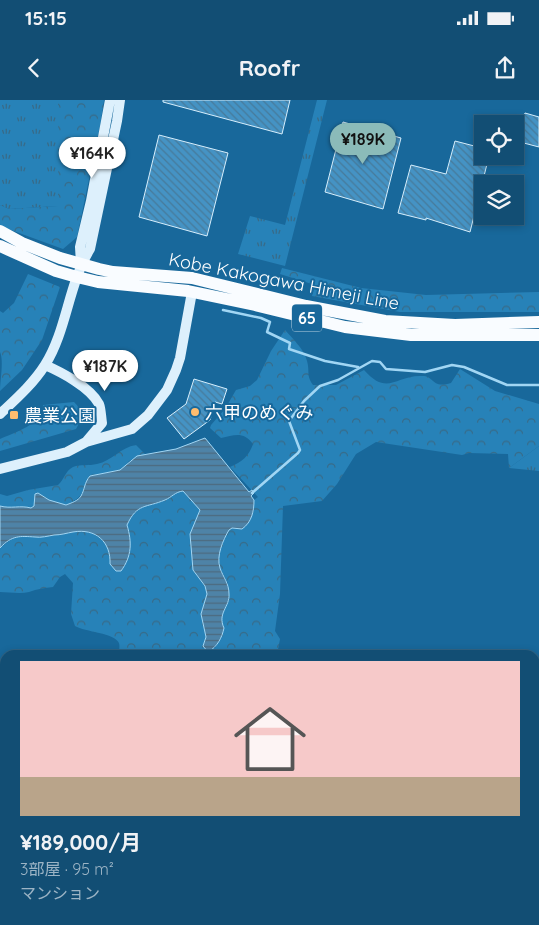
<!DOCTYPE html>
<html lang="ja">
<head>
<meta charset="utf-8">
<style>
  body { margin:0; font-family:Quicksand,"Noto Sans JP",sans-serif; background:#1f587c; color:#f1f3f6; height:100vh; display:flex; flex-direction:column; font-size:19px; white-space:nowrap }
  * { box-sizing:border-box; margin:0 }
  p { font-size:16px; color:#9cb4c5 }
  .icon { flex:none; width:28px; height:28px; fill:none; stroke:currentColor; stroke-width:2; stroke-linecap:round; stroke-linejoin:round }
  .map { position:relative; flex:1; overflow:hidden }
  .side { position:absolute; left:0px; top:550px; width:540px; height:275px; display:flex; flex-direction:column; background:#124e74; border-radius:15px 15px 0 0; box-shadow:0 2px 8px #0003,0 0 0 1px #316586 }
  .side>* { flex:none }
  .tools { position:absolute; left:474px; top:15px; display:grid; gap:10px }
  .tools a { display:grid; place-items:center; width:50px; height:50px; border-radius:0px; background:#124e74; box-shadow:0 2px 8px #0003,0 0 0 1px #316586; font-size:25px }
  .price { position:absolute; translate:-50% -42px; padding:0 11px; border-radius:18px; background:#fff; color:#222; font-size:16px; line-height:32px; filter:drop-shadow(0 1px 2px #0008) }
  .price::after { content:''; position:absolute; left:50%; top:30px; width:15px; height:11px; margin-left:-8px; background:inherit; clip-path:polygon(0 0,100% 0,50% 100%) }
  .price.active { background:#8bbbb9; color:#111 }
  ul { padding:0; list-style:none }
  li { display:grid; align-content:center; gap:10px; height:265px; padding:0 20px }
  li span { display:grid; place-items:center; height:155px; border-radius:0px; color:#555 }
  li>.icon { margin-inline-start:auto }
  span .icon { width:90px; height:90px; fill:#fffc; stroke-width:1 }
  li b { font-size:21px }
  .status { display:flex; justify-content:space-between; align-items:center; height:35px; padding:0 25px; background:#124e74; direction:ltr }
  .status svg { height:14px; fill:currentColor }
  header { display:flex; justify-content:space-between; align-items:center; height:65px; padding:0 20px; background:#124e74; font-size:22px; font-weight:800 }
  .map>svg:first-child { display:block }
</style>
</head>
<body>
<div class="status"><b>15:15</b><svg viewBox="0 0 49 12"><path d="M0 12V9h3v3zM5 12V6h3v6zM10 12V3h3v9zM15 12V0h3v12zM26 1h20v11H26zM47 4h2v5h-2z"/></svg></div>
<header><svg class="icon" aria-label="back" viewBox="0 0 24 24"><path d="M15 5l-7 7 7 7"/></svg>Roofr<svg class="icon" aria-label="share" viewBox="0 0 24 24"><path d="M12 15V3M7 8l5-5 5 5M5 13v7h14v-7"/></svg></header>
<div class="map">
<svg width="539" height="825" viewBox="0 0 539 825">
  <defs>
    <pattern id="grass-tufts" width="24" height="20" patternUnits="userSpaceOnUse" patternTransform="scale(1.25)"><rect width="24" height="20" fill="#2782b8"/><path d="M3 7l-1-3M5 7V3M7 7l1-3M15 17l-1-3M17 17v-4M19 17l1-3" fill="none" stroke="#386a87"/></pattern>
    <pattern id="forest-crowns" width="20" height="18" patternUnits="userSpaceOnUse" patternTransform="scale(1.25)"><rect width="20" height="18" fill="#2782b8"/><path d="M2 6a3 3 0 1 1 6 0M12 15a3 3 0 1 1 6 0" fill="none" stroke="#386a87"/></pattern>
    <pattern id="park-dots" width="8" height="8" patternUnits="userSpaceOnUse" patternTransform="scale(1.25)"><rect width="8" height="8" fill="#2782b8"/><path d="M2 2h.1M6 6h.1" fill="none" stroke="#386a87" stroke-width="1.8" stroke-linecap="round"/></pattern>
    <pattern id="water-rules" width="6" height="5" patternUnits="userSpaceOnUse" patternTransform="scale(1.25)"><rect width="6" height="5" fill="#4e83a7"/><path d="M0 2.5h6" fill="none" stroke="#4d6a7e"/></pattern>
    <pattern id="building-back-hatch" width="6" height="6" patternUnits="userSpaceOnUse" patternTransform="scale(1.25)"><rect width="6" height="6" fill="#4593c4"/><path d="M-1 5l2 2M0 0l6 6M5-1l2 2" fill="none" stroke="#477a9a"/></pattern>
  </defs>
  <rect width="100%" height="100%" fill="#18689b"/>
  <path fill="url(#grass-tufts)" d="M0,0H67L58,106L9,109L0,105Z
    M317,0H327L285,166L238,154L250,116L285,125Z
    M539,346V371L509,368Z"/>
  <path fill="url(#forest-crowns)" d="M58,0H104L100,26L77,137L63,149L0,126V105L9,109L58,106Z
    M282,168L361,188L426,195L539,192V212H400L312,196L315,185L280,174Z
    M28,174L60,187L42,240L22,270L0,291C0,281 4,260 0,252V211L3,213L14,203Z
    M285,230C293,239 304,249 307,261C310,272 306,275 313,285H336L364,270C388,297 395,275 422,276C435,276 431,289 451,283L460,269L495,291L539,304V346L509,368L508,354L469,353L462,355L376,342L356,354L337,384L322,401L283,406L280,494L275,531L280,539L277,555H119C119,551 120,546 119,543C115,533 85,532 75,526L71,514L73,483L65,474L60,477L53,487C45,488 37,489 29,492C20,494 9,492 0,492V448L13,438L20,436L36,437L74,431H89L104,441L110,453V464L112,467L130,436L127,425C138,403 146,408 165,400C172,397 175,392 183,391L200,410L191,434L193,470L205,487L207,494L201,514L206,537L203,546L215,548L222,536V516L223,509L228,503V483L220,468L218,458L219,450L229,430L232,428L236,429L254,411V400L258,397L230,367C242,362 249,356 253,344C244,331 234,335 221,338L210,328L211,325L225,309L236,290L250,286L257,280L271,251Z
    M74,302C83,310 82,319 76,329L0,351V339C14,333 43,324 43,305Z
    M136,345L145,354L129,361L125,366L120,370L90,376C79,393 87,395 66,405L49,400L38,393L35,394L34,406L30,408C20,405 12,409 0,406V394L7,396L28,390L58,385C64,380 65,371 73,367C81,364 89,366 97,364C112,361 121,347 136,345Z"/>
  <path fill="url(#park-dots)" d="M5,622V820H32L30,825H0V623Z"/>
  <path fill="url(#water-rules)" stroke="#a1d6f4" d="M205,338L249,392L252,390L254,393L251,396L254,400C254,411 252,422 242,429L232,428L229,430C223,440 216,456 220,468C223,477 229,483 229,494C230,507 217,513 224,528C222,538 217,547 208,552L203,546L206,537L201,514L207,494L205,486L193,470L190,434L200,410L183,391C175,392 172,397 165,400C146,408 137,403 127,425C132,442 132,456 121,471H116L110,464C111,442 96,428 73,432C67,433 61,435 54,435C48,436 41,438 35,437C20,436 12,435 0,448V406C11,409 20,405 31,408L34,406L35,394L38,393L49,400L66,405C71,403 78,401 81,396C85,389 84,383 90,376L120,370L137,356L176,349Z"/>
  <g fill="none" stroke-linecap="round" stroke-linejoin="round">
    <path stroke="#a1d6f4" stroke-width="2.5" d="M223,210L261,218L270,222L267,232L290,243L289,249L325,261L358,267
      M252,393L298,353L300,350L289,321L304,301L320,286L338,280L372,261L380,262L386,269L425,272L452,265L464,267L507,285H539
      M520,820L524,825"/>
  </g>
  <path fill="url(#building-back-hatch)" stroke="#d6eefc" d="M163,0H290L282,34L163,2Z
    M525,13L539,17V47L516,41Z
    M343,22L401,38L383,109L325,92Z
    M159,35L228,53L207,136L139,117Z
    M455,41L482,48V56H489L470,132L426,118V120L398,113L411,65L446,74Z
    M194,279L227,289L222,304L215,302L210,320L184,339L167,318L186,304Z"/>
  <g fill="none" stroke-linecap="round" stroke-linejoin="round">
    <path stroke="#ddf0fc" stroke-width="10" d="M81,163L80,147L91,101L110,0
      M45,265C61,272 90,287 99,304C101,309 101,317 102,323L86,342
      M0,314C16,299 33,284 45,265C67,230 68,185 90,149L117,21L120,0
      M0,369L67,352L86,342L132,329L148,315L167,290L176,270L180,258L192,192"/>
    <path stroke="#f9fcff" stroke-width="12" d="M0,131L22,143L60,158L99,169L113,172L192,178L306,206L385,221L455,225L539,222
      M0,146L56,171L77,177L98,182L188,191L255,205L345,227L411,235H539"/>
  </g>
  <g fill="#ffbd6f" stroke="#18689b" stroke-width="2">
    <circle cx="195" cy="312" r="5"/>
    <rect x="9" y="310" width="10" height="10" rx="2.5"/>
  </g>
  <g text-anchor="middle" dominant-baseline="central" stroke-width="4" stroke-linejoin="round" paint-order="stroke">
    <rect fill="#18689b" stroke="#bad2e1" stroke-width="1" x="292" y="204.5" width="30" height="27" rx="4"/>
    <g font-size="16" font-weight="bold" fill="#fff">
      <text x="307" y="218">65</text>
    </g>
    <g font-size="18" fill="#fff" stroke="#18689b">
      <text transform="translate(284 181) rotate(11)">Kobe Kakogawa Himeji Line</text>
    </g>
    <g font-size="18" fill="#fff" stroke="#18689b" text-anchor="start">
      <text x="205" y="312">六甲のめぐみ</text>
      <text x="24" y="315">農業公園</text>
    </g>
  </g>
</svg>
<div class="tools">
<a><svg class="icon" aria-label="locate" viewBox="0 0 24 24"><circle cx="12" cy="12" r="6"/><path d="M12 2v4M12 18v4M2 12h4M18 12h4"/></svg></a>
<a><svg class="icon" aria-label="layers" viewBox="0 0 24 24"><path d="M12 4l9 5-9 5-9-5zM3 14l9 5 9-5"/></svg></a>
</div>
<b class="price active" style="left:363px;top:65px">¥189K</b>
<b class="price" style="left:92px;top:79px">¥164K</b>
<b class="price" style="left:105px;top:292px">¥187K</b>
<section class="side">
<ul>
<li><span style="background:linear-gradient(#f6c9c9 75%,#b9a48a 0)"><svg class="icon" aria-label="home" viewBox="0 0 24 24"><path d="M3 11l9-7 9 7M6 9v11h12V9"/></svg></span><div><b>¥189,000/月</b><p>3部屋 · 95 m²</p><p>マンション</p></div></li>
</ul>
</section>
</div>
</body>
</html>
